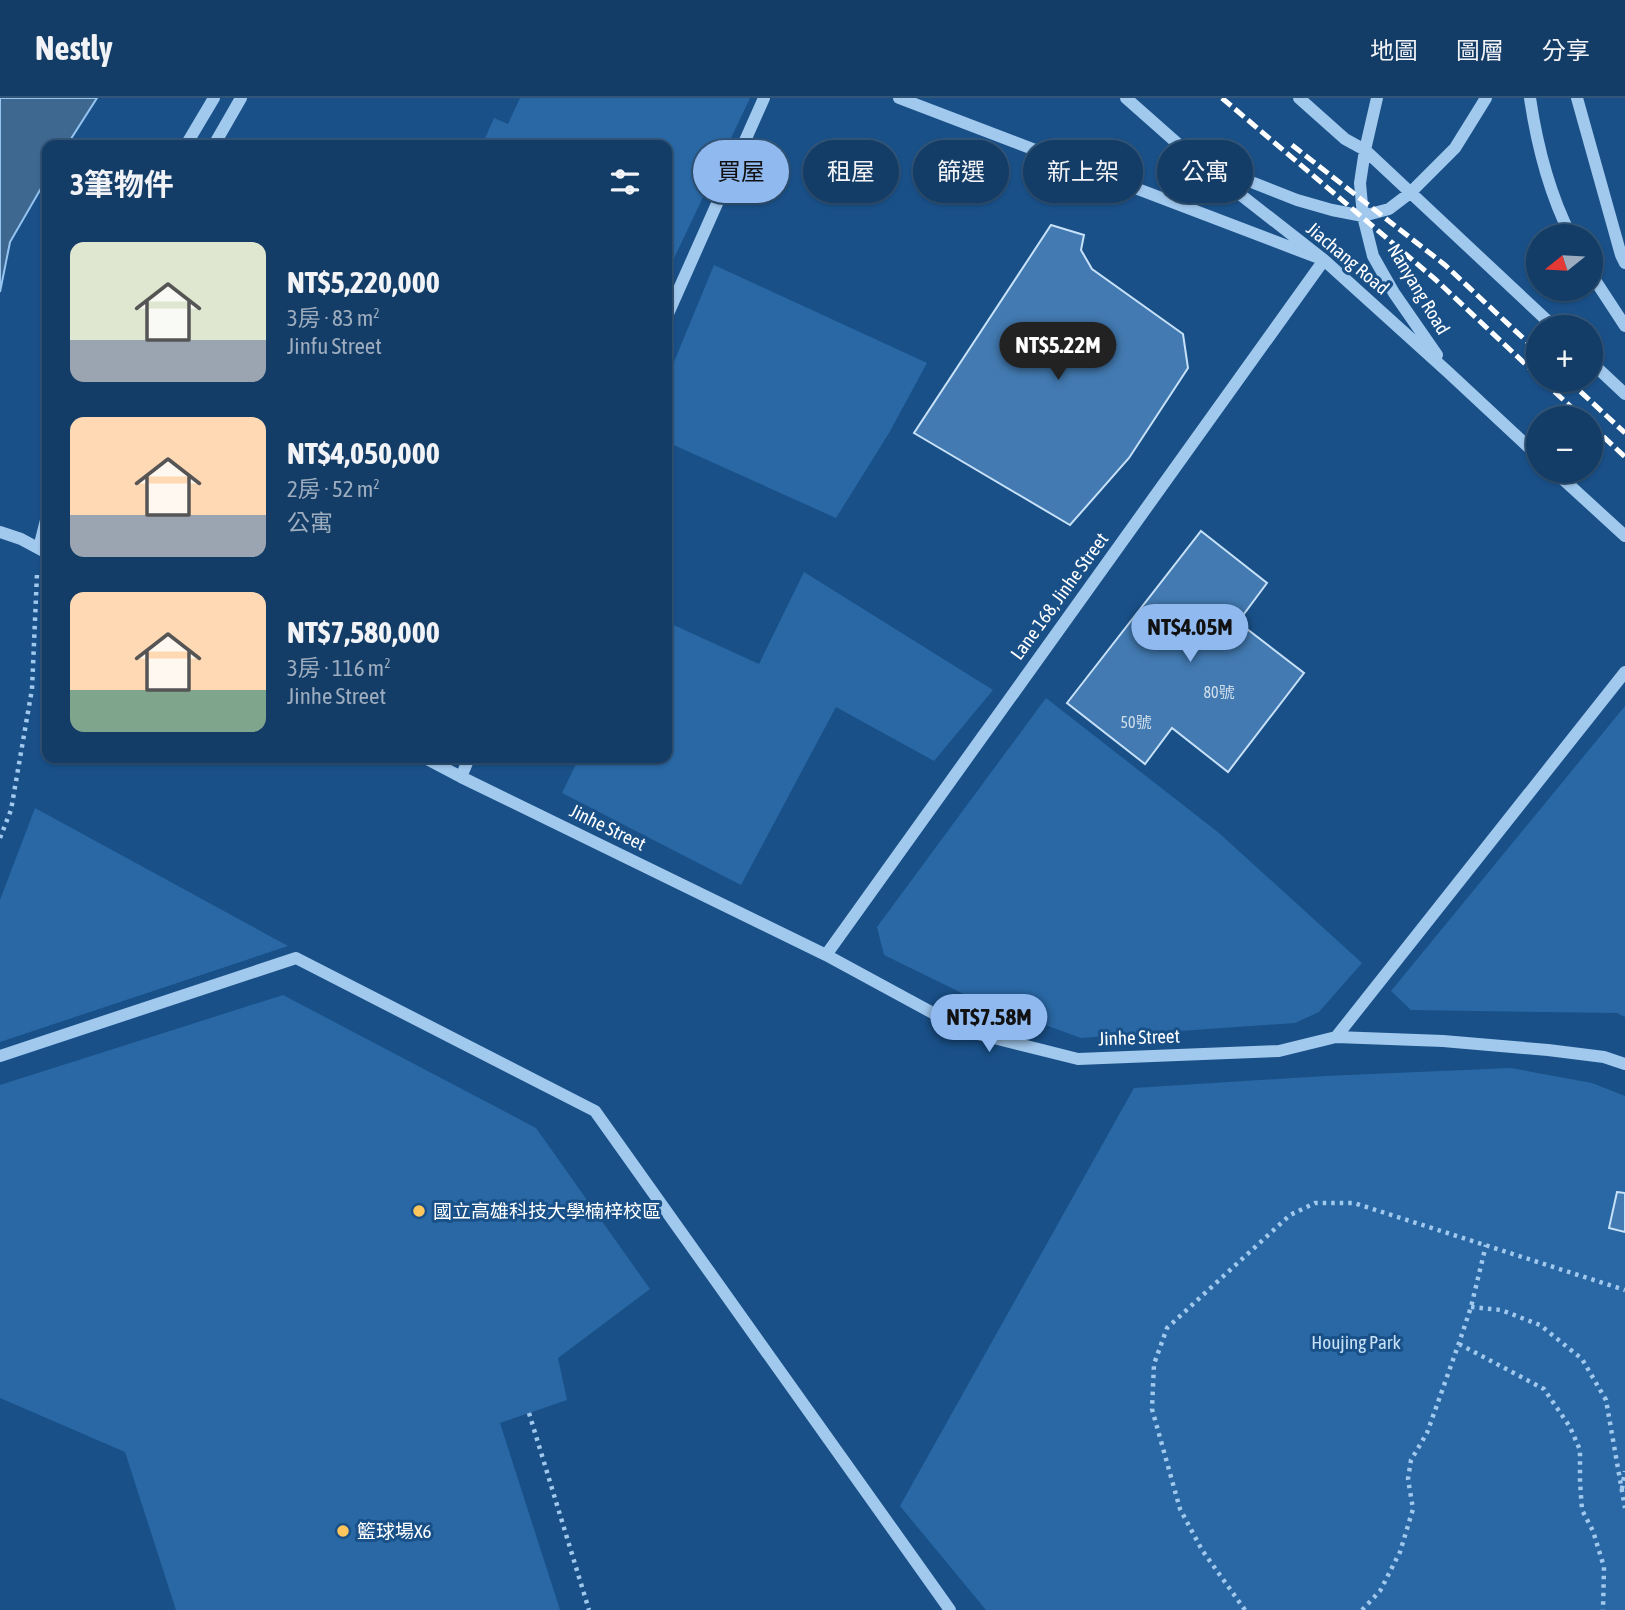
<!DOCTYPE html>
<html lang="zh-TW">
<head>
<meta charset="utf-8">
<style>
  body { margin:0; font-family:"Asap Condensed","Noto Sans TC",sans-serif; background:#1c436c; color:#f1f3f6; height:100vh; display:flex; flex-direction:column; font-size:26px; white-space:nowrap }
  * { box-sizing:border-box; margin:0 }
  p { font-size:23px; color:#9dadbf }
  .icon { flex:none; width:38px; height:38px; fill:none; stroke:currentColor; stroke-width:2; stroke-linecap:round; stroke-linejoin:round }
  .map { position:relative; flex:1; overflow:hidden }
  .panel { position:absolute; left:42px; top:42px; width:630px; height:623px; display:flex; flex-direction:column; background:#133c66; border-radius:14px; box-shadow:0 2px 5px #0004,0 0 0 2px #32567a }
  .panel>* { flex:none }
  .top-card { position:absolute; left:693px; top:42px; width:665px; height:63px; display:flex; gap:14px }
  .needle { width:46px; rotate:252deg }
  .fabs { position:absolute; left:1526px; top:126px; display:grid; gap:14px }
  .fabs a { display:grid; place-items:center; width:77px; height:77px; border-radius:50%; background:#133c66; box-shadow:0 2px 5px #0004,0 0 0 2px #32567a; font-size:35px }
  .price { position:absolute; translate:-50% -60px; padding:0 16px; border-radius:24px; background:#90b9f0; color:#111; font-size:23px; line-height:46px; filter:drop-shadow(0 2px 4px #0008) }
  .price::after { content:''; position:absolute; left:50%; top:42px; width:21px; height:16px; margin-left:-10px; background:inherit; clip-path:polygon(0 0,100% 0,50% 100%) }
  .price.active { background:#222; color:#fff }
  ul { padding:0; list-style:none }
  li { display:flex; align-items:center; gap:21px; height:175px; padding:0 28px }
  li span { display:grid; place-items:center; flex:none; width:196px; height:140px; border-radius:14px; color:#555 }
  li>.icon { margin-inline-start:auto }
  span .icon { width:84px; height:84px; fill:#fffc; stroke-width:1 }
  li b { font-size:30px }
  h2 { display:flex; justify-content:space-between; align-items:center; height:84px; padding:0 28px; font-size:30px }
  .tag { padding:0 24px; border-radius:32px; background:#133c66; box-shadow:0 2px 5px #0004,0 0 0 2px #32567a; font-size:24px; line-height:63px }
  .tag.active { background:#90b9f0; color:#111 }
  header { display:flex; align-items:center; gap:42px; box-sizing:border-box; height:98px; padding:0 35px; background:#133c66; border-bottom:2px solid #32567a }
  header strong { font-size:33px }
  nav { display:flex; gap:38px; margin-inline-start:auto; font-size:24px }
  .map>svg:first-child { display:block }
</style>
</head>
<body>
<header>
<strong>Nestly</strong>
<nav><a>地圖</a><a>圖層</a><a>分享</a></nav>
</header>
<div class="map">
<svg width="1625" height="1512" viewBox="0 0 1625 1512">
  <rect width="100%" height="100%" fill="#195088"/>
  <path fill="#2968a5" d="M520,0H750L667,175V47H482L494,20L508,26Z
    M714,167L927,265L889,335L836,420L667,344V281Z
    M804,474L993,592L934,663L836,609L741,787L562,695L579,660H667V524L759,566Z
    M1046,600L1219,735L1362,865L1319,914L1295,925L1081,940L974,901L884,857L877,829Z
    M1625,608V919L1617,915L1411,912L1391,893Z
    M35,710L288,848L0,944V802Z
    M283,897L536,1030L650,1191L558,1260L567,1302L500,1325L560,1512H176L125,1354L0,1300V987Z
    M1511,970L1592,985L1625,998V1512H986L900,1408L1134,990L1325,978Z"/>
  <path fill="#3f6891" stroke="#94c4ef" stroke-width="2" d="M0,0H97L67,47H47V80L10,144L0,194Z"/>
  <path fill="#427ab1" stroke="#c7e1f9" stroke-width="2" d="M1051,127L1084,137L1081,152L1092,171L1183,236L1188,270L1129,360L1070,427L914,335Z
    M1201,433L1267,485L1238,524L1304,575L1228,674L1172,630L1145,666L1067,605Z
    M1617,1094L1625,1095V1134L1609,1130Z"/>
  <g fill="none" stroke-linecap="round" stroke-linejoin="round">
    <path stroke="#a1c8ed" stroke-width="4.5" stroke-dasharray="3.5 5" stroke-linecap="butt" d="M0,740L11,712L32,591L37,476
      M1471,1209L1501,1212L1540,1227L1582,1261L1606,1302L1625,1410
      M1459,1246L1544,1291L1570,1329L1580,1352V1384L1582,1412L1593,1433L1604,1469L1603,1512
      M529,1315L589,1512
      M1622,1391L1625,1373
      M1245,1512L1202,1452L1180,1411L1152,1311L1154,1266L1167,1230L1290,1117L1315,1105H1354L1625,1192
      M1362,1512L1380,1493L1400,1454L1413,1411L1408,1381L1411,1362L1427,1335L1459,1245L1471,1209L1486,1147"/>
    <path stroke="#a1c8ed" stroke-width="12" d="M1126,0L1195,61L1324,162L1449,275L1538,358
      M1299,0L1345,41L1365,52L1554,229
      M1377,0L1365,52L1360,85L1363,118L1373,158L1394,195L1437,257
      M1530,0C1537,47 1549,95 1571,138
      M1577,0L1621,157L1625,165
      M186,47L214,0
      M214,47L241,0
      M1208,67L1297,102L1332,112L1363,118L1389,111L1410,95L1455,50L1486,0
      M1591,176L1625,228
      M667,218L764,0
      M1591,264L1625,296
      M1554,373L1625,438
      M0,434L21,441L47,455
      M39,450L47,418
      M425,660L461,679L826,857L966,933L1078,961L1279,953L1336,939L1443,943L1548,952L1604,959L1625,966
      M461,679L469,660
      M826,857L1324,162L899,0
      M1336,939L1625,574
      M0,958L296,860L595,1013L950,1512"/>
    <path stroke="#fff" stroke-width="5" stroke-dasharray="12 5" stroke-linecap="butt" d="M1222,0L1436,182L1538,278
      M1292,47L1445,167L1538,254
      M1542,282L1583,320
      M1568,282L1625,335
      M1591,327L1625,359"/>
  </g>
  <g fill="#ffc65d" stroke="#195088" stroke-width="2.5">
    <circle cx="419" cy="1113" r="7"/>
    <circle cx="343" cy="1433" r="7"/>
  </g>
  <g text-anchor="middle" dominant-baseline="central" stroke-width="6" stroke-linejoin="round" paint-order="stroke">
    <g font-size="16" fill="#d0deec">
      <text x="1219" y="594">80號</text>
      <text x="1136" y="624">50號</text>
    </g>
    <g font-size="19" fill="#fff" stroke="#195088">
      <text transform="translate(1348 160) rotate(40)">Jiachang Road</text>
      <text transform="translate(1419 191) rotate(59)">Nanyang Road</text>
      <text transform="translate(1059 498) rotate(-54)">Lane 168, Jinhe Street</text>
      <text transform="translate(608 729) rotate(26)">Jinhe Street</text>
      <text transform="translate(1139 939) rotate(-2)">Jinhe Street</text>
    </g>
    <g font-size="19" fill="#fff" stroke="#195088" text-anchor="start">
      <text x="433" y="1113">國立高雄科技大學楠梓校區</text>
      <text x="357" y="1433">籃球場X6</text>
    </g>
    <g font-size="19" fill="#c7e1f9" stroke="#195088">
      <text x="1356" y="1244">Houjing Park</text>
    </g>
  </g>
</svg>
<div class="fabs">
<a><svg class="needle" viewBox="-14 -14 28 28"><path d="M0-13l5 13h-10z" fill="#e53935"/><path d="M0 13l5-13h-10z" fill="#9dadbf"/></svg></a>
<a>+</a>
<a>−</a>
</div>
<b class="price active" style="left:1058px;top:284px">NT$5.22M</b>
<b class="price" style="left:1190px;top:566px">NT$4.05M</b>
<b class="price" style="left:989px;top:956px">NT$7.58M</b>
<div class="top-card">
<a class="tag active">買屋</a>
<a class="tag">租屋</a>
<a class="tag">篩選</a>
<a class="tag">新上架</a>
<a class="tag">公寓</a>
</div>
<section class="panel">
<h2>3筆物件<svg class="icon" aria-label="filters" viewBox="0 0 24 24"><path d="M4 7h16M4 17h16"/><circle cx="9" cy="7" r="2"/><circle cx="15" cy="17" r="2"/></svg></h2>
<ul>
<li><span style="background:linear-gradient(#dfe7d0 70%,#9aa5b1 0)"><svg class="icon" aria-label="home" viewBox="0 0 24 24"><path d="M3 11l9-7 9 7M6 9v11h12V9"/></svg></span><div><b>NT$5,220,000</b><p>3房 · 83 m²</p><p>Jinfu Street</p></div></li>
<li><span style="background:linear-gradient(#ffd9b3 70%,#9aa5b1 0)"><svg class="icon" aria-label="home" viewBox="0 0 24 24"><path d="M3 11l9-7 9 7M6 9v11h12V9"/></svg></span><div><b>NT$4,050,000</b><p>2房 · 52 m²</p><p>公寓</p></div></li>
<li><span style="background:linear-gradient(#ffd9b3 70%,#7fa58c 0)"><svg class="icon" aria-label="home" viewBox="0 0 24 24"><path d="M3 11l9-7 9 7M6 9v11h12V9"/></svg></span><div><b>NT$7,580,000</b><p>3房 · 116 m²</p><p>Jinhe Street</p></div></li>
</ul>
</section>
</div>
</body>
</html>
